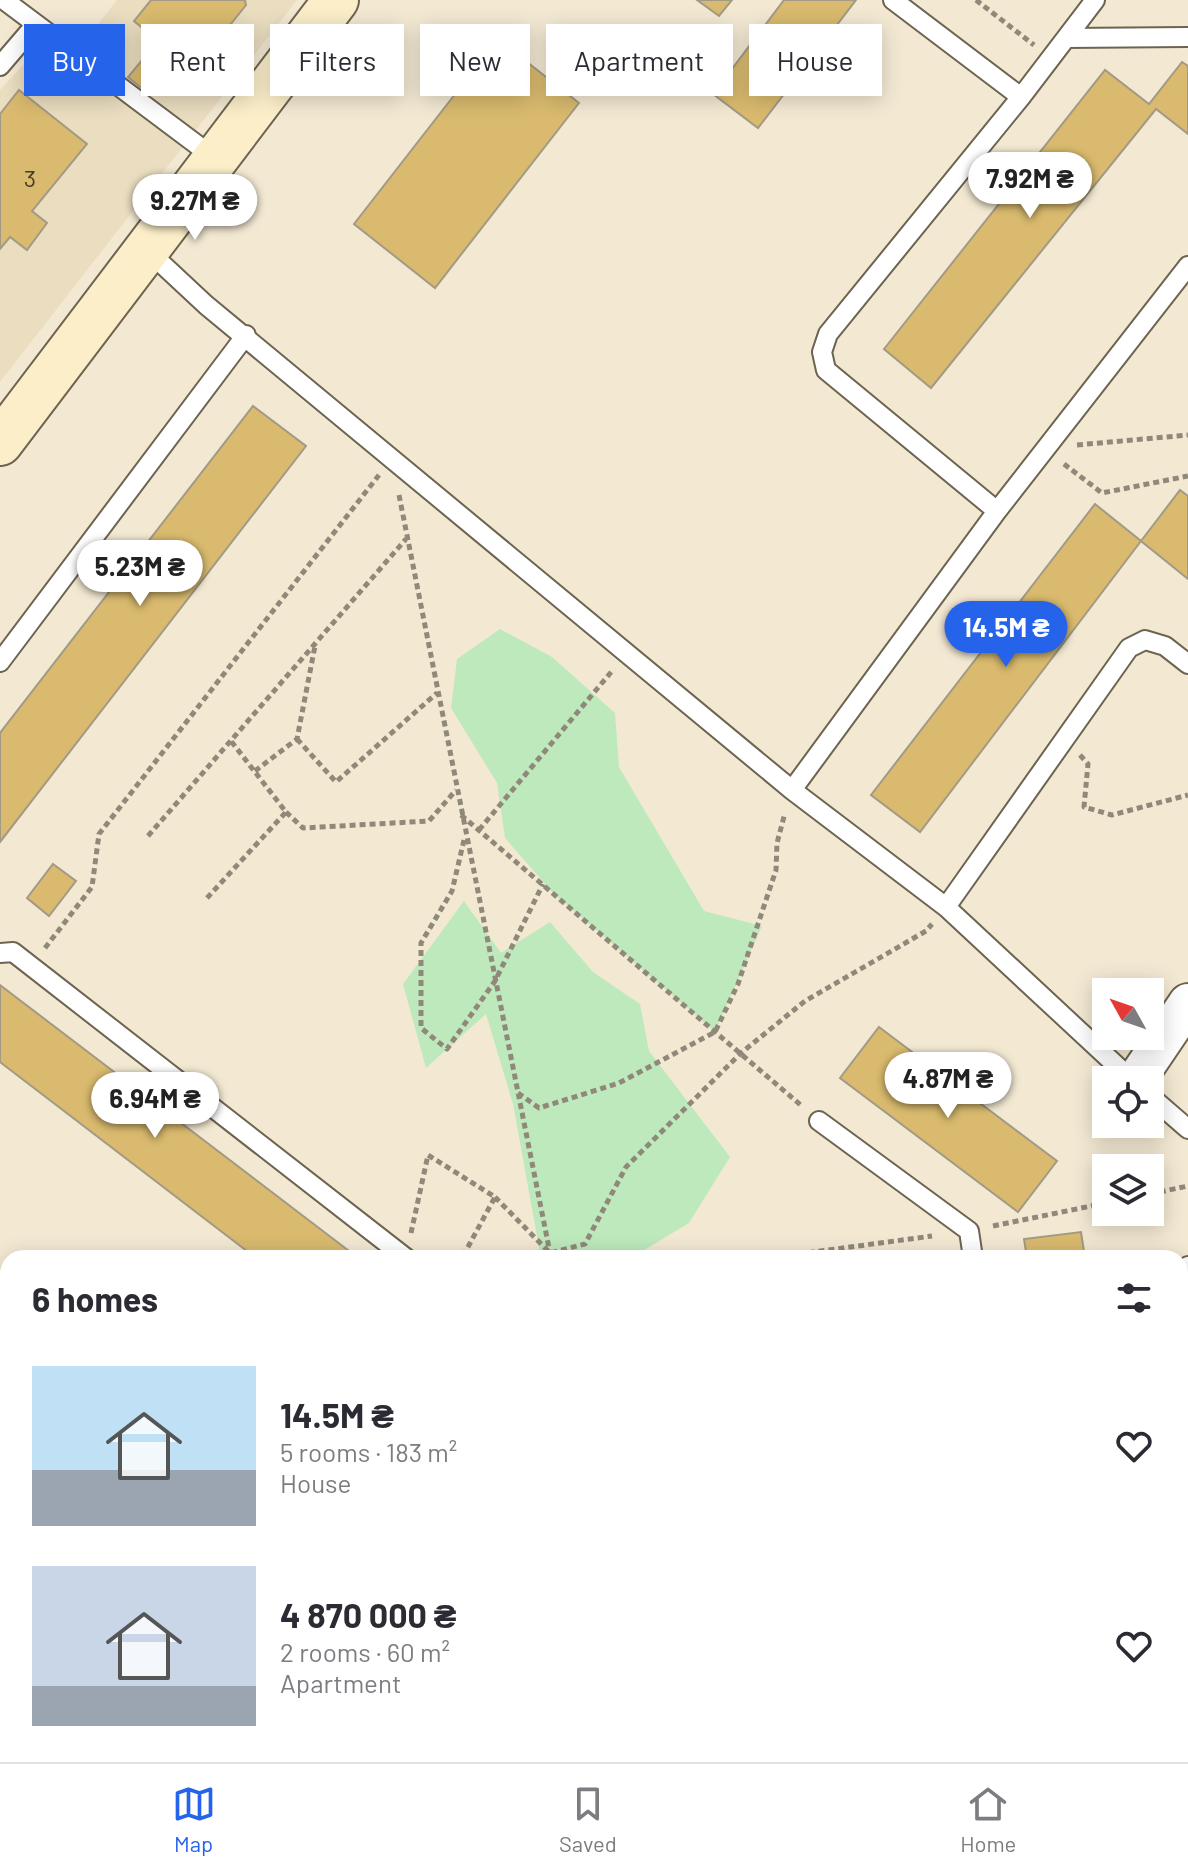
<!DOCTYPE html>
<html lang="en">
<head>
<meta charset="utf-8">
<style>
  body { margin:0; font-family:Barlow,sans-serif; background:#f2f2f3; color:#2b2b33; height:100vh; display:flex; flex-direction:column; font-size:30px; white-space:nowrap }
  * { box-sizing:border-box; margin:0 }
  p { font-size:26px; color:#7c7c81 }
  .icon { flex:none; width:44px; height:44px; fill:none; stroke:currentColor; stroke-width:2; stroke-linecap:round; stroke-linejoin:round }
  .map { position:relative; flex:1; overflow:hidden }
  .panel { position:absolute; left:0px; top:1250px; width:1188px; height:512px; display:flex; flex-direction:column; background:#fff; border-radius:24px 24px 0 0; box-shadow:0 4px 20px #0003 }
  .panel>* { flex:none }
  .hud { position:absolute; left:24px; top:24px; width:1140px; height:72px; display:flex; gap:16px }
  .needle { width:52px; rotate:310deg }
  .fabs { position:absolute; left:1092px; top:978px; display:grid; gap:16px }
  .fabs a { display:grid; place-items:center; width:72px; height:72px; border-radius:0px; background:#fff; box-shadow:0 4px 20px #0003; font-size:40px }
  .price { position:absolute; translate:-50% -68px; padding:0 18px; border-radius:28px; background:#fff; color:#222; font-size:26px; line-height:52px; filter:drop-shadow(0 2px 4px #0008) }
  .price::after { content:''; position:absolute; left:50%; top:48px; width:24px; height:18px; margin-left:-12px; background:inherit; clip-path:polygon(0 0,100% 0,50% 100%) }
  .price.active { background:#2563eb; color:#fff }
  ul { padding:0; list-style:none }
  li { display:flex; align-items:center; gap:24px; height:200px; padding:0 32px }
  li span { display:grid; place-items:center; flex:none; width:224px; height:160px; border-radius:0px; color:#555 }
  li>.icon { margin-inline-start:auto }
  span .icon { width:96px; height:96px; fill:#fffc; stroke-width:1 }
  li b { font-size:34px }
  h2 { display:flex; justify-content:space-between; align-items:center; height:96px; padding:0 32px; font-size:34px }
  .pill { padding:0 28px; border-radius:0px; background:#fff; box-shadow:0 4px 20px #0003; font-size:28px; line-height:72px }
  .pill.active { background:#2563eb; color:#fff }
  .dock { display:flex; justify-content:space-around; align-items:center; height:112px; border-top:2px solid #e1e1e2; background:#fff; font-size:22px; color:#7c7c81 }
  .dock a { display:grid; justify-items:center; gap:4px }
  .dock .active { color:#2563eb }
  .map>svg:first-child { display:block }
</style>
</head>
<body>
<div class="map">
<svg width="1188" height="1762" viewBox="0 0 1188 1762">
  <rect width="100%" height="100%" fill="#f3e9d3"/>
  <path fill="#eaddc0" d="M117,0H297L0,382V90L34,53L61,71Z"/>
  <path fill="#bee9bd" d="M500,629L552,657L615,713L619,767L704,911L762,926L715,1032L554,894L505,838L497,783L451,708L457,659Z
    M464,901L501,953L550,922L593,972L640,1004L649,1051L730,1157L689,1223L631,1258L581,1254L541,1258L513,1104L486,1014L426,1068L403,984Z"/>
  <path fill="#d9ba6e" stroke="#a39a85" stroke-width="2" d="M151,0H245L246,5L178,90L149,94L128,77L158,41L134,21Z
    M697,0H732L719,16Z
    M784,0H856L758,128L713,94Z
    M498,39L579,103L435,288L354,224Z
    M1182,62L1188,66V134L1156,109L931,388L884,349L1105,70L1149,104Z
    M19,90L87,144L32,211L47,223L27,250L10,237L0,249V114Z
    M253,406L306,446L0,842V733Z
    M1180,490L1188,496V579L1141,541Z
    M1095,504L1141,541L920,832L871,795Z
    M53,864L76,881L49,916L27,898Z
    M0,985L353,1254L351,1258H256L0,1062Z
    M879,1027L1057,1161L1018,1212L840,1078Z
    M1081,1232L1085,1258H1027L1024,1239Z
    M548,1754H612L605,1762H559Z
    M644,1754H895L896,1762H645Z"/>
  <g fill="none" stroke-linecap="round" stroke-linejoin="round">
    <g stroke="#6c6450" stroke-width="22">
      <path id="lane" d="M4,0L216,159
        M893,0L1021,97
        M1066,38L1188,37
        M0,66L36,24
        M147,250L206,305L792,790L946,907L1132,1080
        M997,511L826,370L822,352L828,334L1021,97L1095,0
        M0,662L246,335
        M792,790L997,511L1188,266
        M946,907L1129,648L1145,640L1165,646L1188,664
        M0,953L13,952L406,1258
        M1150,1096L1188,1129
        M819,1121L969,1231L973,1258
        M1188,1266L1184,1273L1188,1315
        M1180,1714L1188,1709
        M1180,1745L1188,1742
        M626,1762L630,1754
        M1105,1762L1118,1754"/>
    </g>
    <g stroke="#6c6450" stroke-width="42">
      <path id="street" d="M1136,1080L1188,1003
        M1159,1755L1176,1762"/>
    </g>
    <g stroke="#6c6450" stroke-width="48">
      <path id="secondary" d="M0,443L336,0
        M0,1506L8,1512
        M0,1588L8,1594
        M221,1754L231,1762
        M326,1754L336,1762"/>
    </g>
    <path stroke="#90897a" stroke-width="5" stroke-dasharray="6 4" stroke-linecap="butt" d="M976,0L1034,45
      M1077,445L1188,435
      M1064,464L1102,493L1188,476
      M399,495L551,1258
      M297,739L336,782L437,693
      M1080,755L1088,764L1084,807L1112,815L1188,795
      M255,771L297,739L315,646
      M286,812L303,828L429,821L456,790
      M461,815L803,1107
      M479,830L612,671
      M148,836L406,539
      M464,840L452,891L421,943V1028L447,1049L495,981L543,884
      M207,898L286,812L231,741
      M45,948L92,887L99,834L379,475
      M518,1093L539,1108L619,1083L715,1032L738,984L776,870L777,843L785,813
      M1150,1194L1188,1186
      M495,1197L550,1253L585,1244L626,1167L741,1053L805,1001L926,931L932,924
      M993,1226L1106,1203
      M411,1233L428,1155L495,1197L462,1258
      M769,1258L932,1236
      M1180,1553L1188,1557
      M0,1650L8,1656
      M132,1754L143,1762
      M924,1754L928,1762"/>
    <use href="#lane" stroke="#fff" stroke-width="18"/>
    <use href="#street" stroke="#fff" stroke-width="38"/>
    <use href="#secondary" stroke="#fbeec9" stroke-width="44"/>
  </g>
  <g text-anchor="middle" dominant-baseline="central" stroke-width="7" stroke-linejoin="round" paint-order="stroke">
    <g font-size="24" fill="#463c23">
      <text x="30" y="177">3</text>
    </g>
  </g>
</svg>
<div class="fabs">
<a><svg class="needle" viewBox="-14 -14 28 28"><path d="M0-13l5 13h-10z" fill="#e53935"/><path d="M0 13l5-13h-10z" fill="#7c7c81"/></svg></a>
<a><svg class="icon" aria-label="locate" viewBox="0 0 24 24"><circle cx="12" cy="12" r="6"/><path d="M12 2v4M12 18v4M2 12h4M18 12h4"/></svg></a>
<a><svg class="icon" aria-label="layers" viewBox="0 0 24 24"><path d="M12 4l9 5-9 5-9-5zM3 14l9 5 9-5"/></svg></a>
</div>
<b class="price" style="left:1030px;top:220px">7.92M ₴</b>
<b class="price" style="left:195px;top:242px">9.27M ₴</b>
<b class="price" style="left:140px;top:608px">5.23M ₴</b>
<b class="price active" style="left:1006px;top:669px">14.5M ₴</b>
<b class="price" style="left:948px;top:1120px">4.87M ₴</b>
<b class="price" style="left:155px;top:1140px">6.94M ₴</b>
<div class="hud">
<a class="pill active">Buy</a>
<a class="pill">Rent</a>
<a class="pill">Filters</a>
<a class="pill">New</a>
<a class="pill">Apartment</a>
<a class="pill">House</a>
</div>
<section class="panel">
<h2>6 homes<svg class="icon" aria-label="filters" viewBox="0 0 24 24"><path d="M4 7h16M4 17h16"/><circle cx="9" cy="7" r="2"/><circle cx="15" cy="17" r="2"/></svg></h2>
<ul>
<li><span style="background:linear-gradient(#bfe0f5 65%,#9aa5b1 0)"><svg class="icon" aria-label="home" viewBox="0 0 24 24"><path d="M3 11l9-7 9 7M6 9v11h12V9"/></svg></span><div><b>14.5M ₴</b><p>5 rooms · 183 m²</p><p>House</p></div><svg class="icon" aria-label="heart" viewBox="0 0 24 24"><path d="M12 20l-8-8c-3-5 5-10 8-4 3-6 11-1 8 4z"/></svg></li>
<li><span style="background:linear-gradient(#c9d6e8 75%,#9aa5b1 0)"><svg class="icon" aria-label="home" viewBox="0 0 24 24"><path d="M3 11l9-7 9 7M6 9v11h12V9"/></svg></span><div><b>4 870 000 ₴</b><p>2 rooms · 60 m²</p><p>Apartment</p></div><svg class="icon" aria-label="heart" viewBox="0 0 24 24"><path d="M12 20l-8-8c-3-5 5-10 8-4 3-6 11-1 8 4z"/></svg></li>
</ul>
</section>
</div>
<nav class="dock">
<a class="active"><svg class="icon" aria-label="map" viewBox="0 0 24 24"><path d="M3 6l6-2 6 2 6-2v14l-6 2-6-2-6 2zM9 4v14M15 6v14"/></svg>Map</a>
<a><svg class="icon" aria-label="saved" viewBox="0 0 24 24"><path d="M7 4h10v16l-5-4-5 4z"/></svg>Saved</a>
<a><svg class="icon" aria-label="home" viewBox="0 0 24 24"><path d="M3 11l9-7 9 7M6 9v11h12V9"/></svg>Home</a>
</nav>
</body>
</html>
